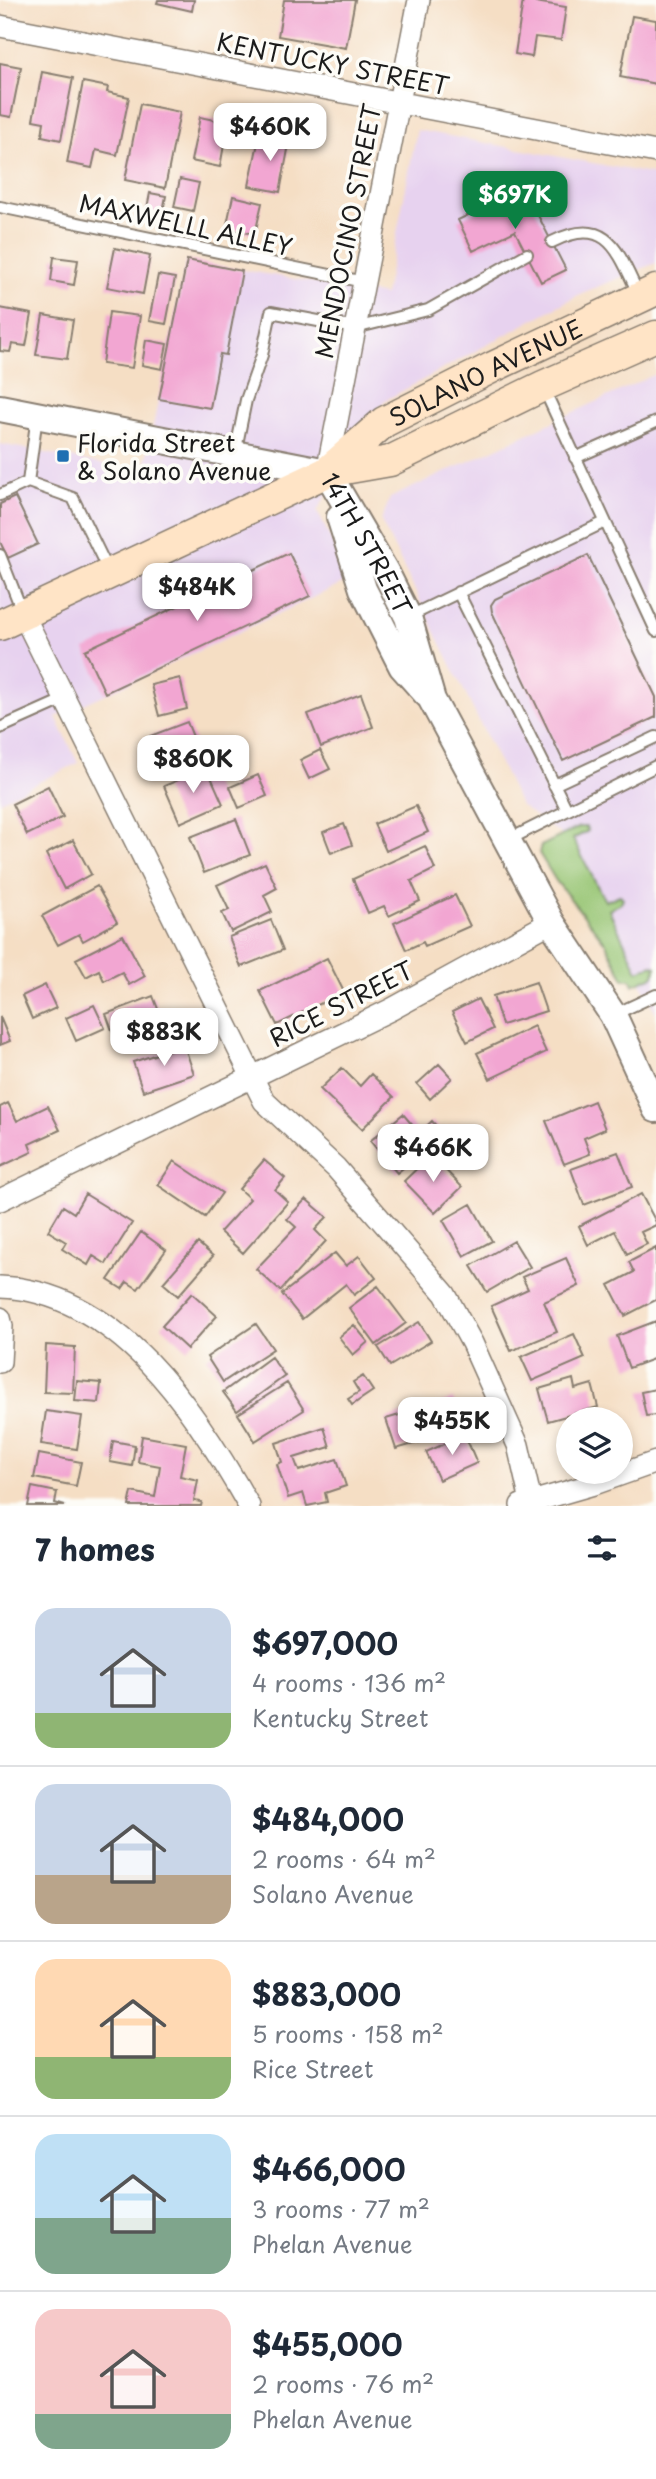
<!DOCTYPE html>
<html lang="en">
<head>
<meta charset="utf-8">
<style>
  body { margin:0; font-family:"Playpen Sans",sans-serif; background:#f2f2f3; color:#1f2937; height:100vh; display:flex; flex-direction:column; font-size:26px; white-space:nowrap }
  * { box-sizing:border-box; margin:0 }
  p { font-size:23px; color:#747a83 }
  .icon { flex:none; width:38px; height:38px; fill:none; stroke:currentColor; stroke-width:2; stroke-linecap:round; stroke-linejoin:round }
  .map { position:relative; height:1506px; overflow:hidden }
  .drawer { display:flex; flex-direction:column; background:#fff; flex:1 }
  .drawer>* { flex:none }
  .buttons { position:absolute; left:556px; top:1407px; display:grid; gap:14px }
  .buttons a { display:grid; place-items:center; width:77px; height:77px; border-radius:50%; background:#fff; box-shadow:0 4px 10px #0003; font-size:35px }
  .price { position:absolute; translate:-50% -60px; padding:0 16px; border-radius:14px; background:#fff; color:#222; font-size:23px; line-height:46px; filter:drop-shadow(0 2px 4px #0008) }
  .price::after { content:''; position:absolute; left:50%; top:42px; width:21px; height:16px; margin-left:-10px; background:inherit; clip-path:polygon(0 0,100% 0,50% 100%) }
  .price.on { background:#0b8043; color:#fff }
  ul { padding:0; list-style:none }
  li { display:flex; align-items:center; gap:21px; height:175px; padding:0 35px }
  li+li { border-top:2px solid #e0e1e3 }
  li span { display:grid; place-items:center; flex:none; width:196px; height:140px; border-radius:21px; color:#555 }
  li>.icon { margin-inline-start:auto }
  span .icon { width:84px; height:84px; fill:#fffc; stroke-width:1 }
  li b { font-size:30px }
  h2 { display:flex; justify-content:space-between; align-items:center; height:84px; padding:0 35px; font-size:30px }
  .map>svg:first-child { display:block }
</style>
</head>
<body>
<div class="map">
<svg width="656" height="1506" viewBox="0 0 656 1506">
  <rect width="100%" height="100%" fill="#fdfcf7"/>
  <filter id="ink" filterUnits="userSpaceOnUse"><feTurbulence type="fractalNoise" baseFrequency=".0143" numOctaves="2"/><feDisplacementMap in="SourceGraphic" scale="14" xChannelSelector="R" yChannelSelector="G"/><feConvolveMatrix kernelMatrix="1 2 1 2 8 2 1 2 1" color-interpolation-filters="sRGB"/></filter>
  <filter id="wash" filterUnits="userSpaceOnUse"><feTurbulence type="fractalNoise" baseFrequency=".00686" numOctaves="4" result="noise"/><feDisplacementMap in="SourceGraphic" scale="28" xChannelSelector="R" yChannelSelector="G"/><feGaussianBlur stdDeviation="1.57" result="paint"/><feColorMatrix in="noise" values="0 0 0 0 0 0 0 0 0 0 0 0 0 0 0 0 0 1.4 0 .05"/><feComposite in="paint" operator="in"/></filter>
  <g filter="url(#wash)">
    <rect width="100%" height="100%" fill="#f5dec4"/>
    <path fill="#e7d2ef" d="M417,130L656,175V263L582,293L384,401L317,511L351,580L56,717L78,763L0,801V444L144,472L186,260L385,295Z
      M656,374V1013L570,841L520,805L381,521L390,498Z"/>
    <path fill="#97c573" stroke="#5a7048" stroke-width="2" d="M579,827H586L588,831L573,839L605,901L620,895L623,898L621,903L609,910L638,971L653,965L656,966L654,976L633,985L631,979H624L605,942L556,881L539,853L541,846Z"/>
    <g id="blocks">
      <path fill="#f2a6d2" d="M158,0H194L192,11L157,3Z
        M284,0H355L346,48L278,36Z
        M523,0L566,7L561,40L535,37L532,57L515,54Z
        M632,16L656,20V84L620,77Z
        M0,63L21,67L11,117L0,115Z
        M42,72L73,78L61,140L42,136L44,122L33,120Z
        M83,82L108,87L107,92L129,97L117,155L96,150L92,168L67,163Z
        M140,104L180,112L165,188L125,180Z
        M200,117L228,123L220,167L191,161Z
        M260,133L290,139L280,192L249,186Z
        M180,179L199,183L193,211L174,207Z
        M524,188L566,270L541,282L515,231L473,251L458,220Z
        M150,193L166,196L161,221L145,218Z
        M233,196L262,203L255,234L226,229Z
        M115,248L150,256L143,294L107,287Z
        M54,257L78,260L74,285L51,281Z
        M187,260L242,271L226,355L220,354L210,408L159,399Z
        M158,275L175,278L166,324L149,321Z
        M0,308L32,314L26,346L12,344L10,352L0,351Z
        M109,312L140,316L132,368L102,364Z
        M43,315L73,320L67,359L36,355Z
        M146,340L167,344L162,369L142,365Z
        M15,497L38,544L8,558L0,542V504Z
        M289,553L310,596L105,693L85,650Z
        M588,555L656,697V717L563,761L492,612L491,605L495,599Z
        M180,678L187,709L159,716L151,685Z
        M361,694L373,727L321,747L308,714Z
        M187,722L202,759L165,773L150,736Z
        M320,750L330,769L309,779L300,760Z
        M207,768L223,804L180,823L164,786Z
        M258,775L267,796L239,808L230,787Z
        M48,786L63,817L27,835L12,804Z
        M416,806L428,832L386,851L374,824Z
        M236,819L250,855L204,873L190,837Z
        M344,824L352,845L331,853L323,832Z
        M73,840L91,874L64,889L46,854Z
        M425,846L435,869L411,881L420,901L389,916L384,906L368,913L353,879Z
        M265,863L277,888L264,895L272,912L231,932L222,913L229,910L217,885Z
        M97,886L117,922L83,941L79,934L58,945L42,916Z
        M455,895L470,926L425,946L423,942L406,950L394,923Z
        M271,920L283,950L241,967L229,937Z
        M123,935L145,976L129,985L122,972L104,981L99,970L86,977L76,959Z
        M327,958L344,992L277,1025L260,991Z
        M536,982L546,1011L502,1025L493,996Z
        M45,985L56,1008L32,1019L22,996Z
        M153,996L165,1027L117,1044L106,1014Z
        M478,999L493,1029L467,1042L452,1012Z
        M94,1005L105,1028L76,1041L66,1018Z
        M0,1017L10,1041L0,1045Z
        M534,1026L546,1052L490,1079L477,1053Z
        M184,1045L194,1074L143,1091L133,1062Z
        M439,1064L452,1078L430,1099L417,1084Z
        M342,1068L360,1086L371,1074L394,1097L362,1129L320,1089Z
        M594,1101L605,1129L584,1138L590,1154L564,1164L546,1121Z
        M8,1103L17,1121L48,1106L60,1130L29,1144L32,1152L0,1167V1107Z
        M403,1114L419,1133L432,1121L443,1134L397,1173L370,1141Z
        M618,1152L632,1187L584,1205L571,1169Z
        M431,1155L462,1187L435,1213L404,1181Z
        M264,1160L285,1178L275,1190L288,1202L243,1253L220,1232L250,1199L239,1189Z
        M174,1161L222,1193L205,1217L158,1185Z
        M85,1194L132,1223L106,1264L93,1256L88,1265L62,1249L66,1242L48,1231L63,1206L74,1213Z
        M641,1194L656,1222V1225L641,1232L647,1244L627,1254L615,1231L588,1245L579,1226Z
        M306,1199L327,1217L315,1230L326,1241L280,1291L256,1269L296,1227L287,1219Z
        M471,1204L492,1241L464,1256L443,1220Z
        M141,1232L166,1250L138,1289L127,1282L122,1289L108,1280Z
        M514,1241L530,1267L487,1292L471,1266Z
        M198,1243L213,1256L178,1296L163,1283Z
        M656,1248V1300L625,1316L609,1285L634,1272L629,1262Z
        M335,1253L346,1266L359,1256L376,1278L354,1295L346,1284L302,1319L282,1294Z
        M566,1258L579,1286L544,1302L557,1332L511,1351L491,1306L528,1289L522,1277Z
        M378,1286L406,1323L376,1345L349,1308Z
        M192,1293L217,1316L187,1349L162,1326Z
        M656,1321V1358L629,1368L617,1336Z
        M419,1322L431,1341L390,1366L378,1347Z
        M256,1324L273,1349L223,1382L207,1357Z
        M354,1325L368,1342L353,1355L339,1337Z
        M574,1334L585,1358L532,1381L521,1357Z
        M46,1345L75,1347L73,1393L44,1392Z
        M271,1357L285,1376L237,1411L223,1392Z
        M363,1376L373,1391L352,1405L348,1399L359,1392L353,1382Z
        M573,1379L575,1389L592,1384L598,1407L548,1421L539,1389Z
        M77,1381L101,1383L99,1403L75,1401Z
        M287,1383L304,1410L255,1441L238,1414Z
        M656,1389V1415L646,1416L641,1392Z
        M453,1399L462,1430L396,1449L386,1419Z
        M46,1411L82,1416L77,1449L41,1444Z
        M324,1427L330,1447L294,1458L299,1471L337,1459L346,1486L325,1493L327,1502L307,1506L303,1493L288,1498L277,1464L282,1462L276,1443Z
        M465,1435L477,1463L439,1480L426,1452Z
        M142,1436L186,1444L180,1476L198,1480L194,1501L202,1502L201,1506H129L132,1492L155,1497L160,1466L138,1462Z
        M113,1441L135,1445L132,1466L110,1462Z
        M39,1454L81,1462L76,1486L34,1478Z
        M32,1487L57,1492L55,1503L65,1506H28Z"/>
    </g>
  </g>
  <g filter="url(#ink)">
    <use href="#blocks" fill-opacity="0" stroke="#887d70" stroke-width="2"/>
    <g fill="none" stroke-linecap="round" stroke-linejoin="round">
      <g stroke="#887d70" stroke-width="14">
        <path id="service" d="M0,207L364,282
          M552,242C608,214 618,252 639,295
          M544,389L656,631
          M37,416L28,482L73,498L109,572
          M235,454L246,400L262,355L271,312L355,328L428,310L527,254
          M575,458L656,422
          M0,495L28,482
          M0,555L22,611
          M458,592L567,810
          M408,617L605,522
          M0,728L65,699
          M554,785L656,737
          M508,840L656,766
          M613,1015L656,995"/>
      </g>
      <g stroke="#887d70" stroke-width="24">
        <path id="minor" d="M0,26L656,152
          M327,472L419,0
          M23,614L264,1101L336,1168L445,1294L472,1343L518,1445L532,1506
          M0,1200L392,1009L551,922
          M0,1287C118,1291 197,1413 249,1506
          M0,1318L2,1326L0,1362
          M521,1505L594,1484L656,1462"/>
      </g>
      <g stroke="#887d70" stroke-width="30">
        <g id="tertiary">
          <path d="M0,408L327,472"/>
          <path id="s1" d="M327,472L386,573L408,617L432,700L551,922L613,1015L656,1109"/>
          <path d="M340,517L363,589L402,666L427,694"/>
        </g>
      </g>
      <g stroke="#887d70" stroke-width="33">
        <g id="secondary">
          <path id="s2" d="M327,472L384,422L493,367L656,290"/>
          <path d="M0,625L327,472L390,461L543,386L656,336"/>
        </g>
      </g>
      <use href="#service" stroke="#fff" stroke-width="10"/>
      <use href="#minor" stroke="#fff" stroke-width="21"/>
      <use href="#tertiary" stroke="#fff" stroke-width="26"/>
      <use href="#secondary" stroke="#ffe4c6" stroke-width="30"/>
    </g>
  </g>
  <rect fill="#1f6fb2" stroke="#fdfcf7" stroke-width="2.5" x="56" y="449" width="14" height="14" rx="3.5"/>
  <g text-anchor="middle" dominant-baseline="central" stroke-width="7" stroke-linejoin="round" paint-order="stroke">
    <g font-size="24" fill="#1c1c1c" stroke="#fdfcf7">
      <text transform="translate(333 63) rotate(11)">KENTUCKY STREET</text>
      <text transform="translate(186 224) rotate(12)">MAXWELLL ALLEY</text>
      <text transform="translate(347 231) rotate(-79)">MENDOCINO STREET</text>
      <text stroke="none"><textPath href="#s2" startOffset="189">SOLANO AVENUE</textPath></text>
      <text stroke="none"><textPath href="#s1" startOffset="82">14TH STREET</textPath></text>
      <text transform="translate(341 1003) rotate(-27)">RICE STREET</text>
    </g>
    <g font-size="24" fill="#1c1c1c" stroke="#fdfcf7" text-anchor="start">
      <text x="77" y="442">Florida Street<tspan x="77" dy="28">&amp; Solano Avenue</tspan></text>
    </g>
  </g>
</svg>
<div class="buttons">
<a><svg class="icon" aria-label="layers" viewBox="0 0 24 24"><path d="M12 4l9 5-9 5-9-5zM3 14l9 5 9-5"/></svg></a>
</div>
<b class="price" style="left:270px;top:163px">$460K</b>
<b class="price on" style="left:515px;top:231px">$697K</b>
<b class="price" style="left:197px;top:623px">$484K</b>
<b class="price" style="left:193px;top:795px">$860K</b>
<b class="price" style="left:164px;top:1068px">$883K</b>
<b class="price" style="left:433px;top:1184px">$466K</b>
<b class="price" style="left:452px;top:1457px">$455K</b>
</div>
<section class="drawer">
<h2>7 homes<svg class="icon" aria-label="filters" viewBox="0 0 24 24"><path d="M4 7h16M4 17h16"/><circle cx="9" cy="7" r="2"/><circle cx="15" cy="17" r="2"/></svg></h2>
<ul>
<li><span style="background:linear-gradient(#c9d6e8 75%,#8fb573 0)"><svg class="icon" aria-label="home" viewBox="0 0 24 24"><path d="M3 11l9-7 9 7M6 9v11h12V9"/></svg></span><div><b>$697,000</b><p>4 rooms · 136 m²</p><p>Kentucky Street</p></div></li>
<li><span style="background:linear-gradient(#c9d6e8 65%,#b9a48a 0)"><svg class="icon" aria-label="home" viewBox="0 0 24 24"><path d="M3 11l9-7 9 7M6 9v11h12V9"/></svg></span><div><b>$484,000</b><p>2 rooms · 64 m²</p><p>Solano Avenue</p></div></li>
<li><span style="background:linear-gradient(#ffd9b3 70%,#8fb573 0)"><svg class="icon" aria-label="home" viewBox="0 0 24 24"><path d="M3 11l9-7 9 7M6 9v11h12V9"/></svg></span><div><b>$883,000</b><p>5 rooms · 158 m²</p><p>Rice Street</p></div></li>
<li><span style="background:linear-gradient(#bfe0f5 60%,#7fa58c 0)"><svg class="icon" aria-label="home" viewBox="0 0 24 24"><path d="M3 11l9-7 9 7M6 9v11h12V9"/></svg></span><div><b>$466,000</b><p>3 rooms · 77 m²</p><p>Phelan Avenue</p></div></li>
<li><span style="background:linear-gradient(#f6c9c9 75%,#7fa58c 0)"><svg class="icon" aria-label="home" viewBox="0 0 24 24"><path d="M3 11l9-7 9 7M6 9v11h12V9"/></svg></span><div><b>$455,000</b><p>2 rooms · 76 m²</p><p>Phelan Avenue</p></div></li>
</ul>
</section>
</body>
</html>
